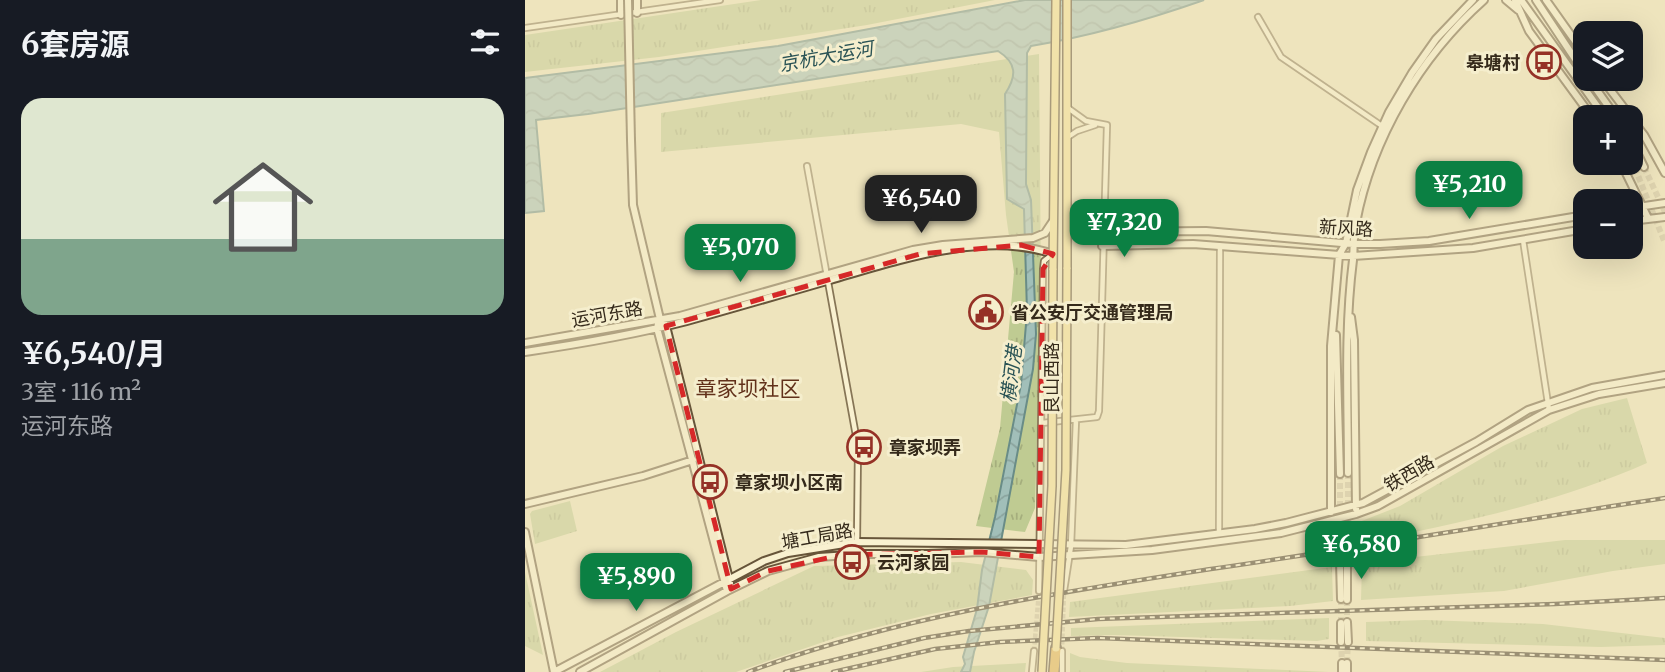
<!DOCTYPE html>
<html lang="zh">
<head>
<meta charset="utf-8">
<style>
  body { margin:0; font-family:Merriweather,"Noto Sans SC",serif; background:#20242c; color:#f1f3f6; height:100vh; display:flex; flex-direction:column; font-size:26px; white-space:nowrap }
  * { box-sizing:border-box; margin:0 }
  p { font-size:23px; color:#9ea1a6 }
  .icon { flex:none; width:38px; height:38px; fill:none; stroke:currentColor; stroke-width:2; stroke-linecap:round; stroke-linejoin:round }
  .map { position:relative; flex:1; overflow:hidden }
  .panel { display:flex; flex-direction:column; background:#171b24; width:525px }
  .panel>* { flex:none }
  .fabs { position:absolute; left:1048px; top:21px; display:grid; gap:14px }
  .fabs a { display:grid; place-items:center; width:70px; height:70px; border-radius:14px; background:#171b24; box-shadow:0 7px 28px #0002; font-size:35px }
  .price { position:absolute; translate:-50% -60px; padding:0 16px; border-radius:14px; background:#0b8043; color:#fff; font-size:23px; line-height:46px; filter:drop-shadow(0 2px 4px #0008) }
  .price::after { content:''; position:absolute; left:50%; top:42px; width:21px; height:16px; margin-left:-10px; background:inherit; clip-path:polygon(0 0,100% 0,50% 100%) }
  .price.selected { background:#222; color:#fff }
  ul { padding:0; list-style:none }
  li { display:grid; align-content:center; gap:14px; height:371px; padding:0 21px }
  li+li { border-top:2px solid #363941 }
  li span { display:grid; place-items:center; height:217px; border-radius:21px; color:#555 }
  li>.icon { margin-inline-start:auto }
  span .icon { width:126px; height:126px; fill:#fffc; stroke-width:1 }
  li b { font-size:30px }
  h2 { display:flex; justify-content:space-between; align-items:center; height:84px; padding:0 21px; font-size:30px }
  main { display:flex; flex:1; min-height:0 }
  .map>svg:first-child { display:block }
</style>
</head>
<body>
<main>
<section class="panel">
<h2>6套房源<svg class="icon" aria-label="filters" viewBox="0 0 24 24"><path d="M4 7h16M4 17h16"/><circle cx="9" cy="7" r="2"/><circle cx="15" cy="17" r="2"/></svg></h2>
<ul>
<li><span style="background:linear-gradient(#dfe7d0 65%,#7fa58c 0)"><svg class="icon" aria-label="home" viewBox="0 0 24 24"><path d="M3 11l9-7 9 7M6 9v11h12V9"/></svg></span><div><b>¥6,540/月</b><p>3室 · 116 m²</p><p>运河东路</p></div></li>
</ul>
</section>
<div class="map">
<svg width="1140" height="672" viewBox="0 0 1140 672">
  <defs>
    <pattern id="grass-tufts" width="24" height="20" patternUnits="userSpaceOnUse" patternTransform="scale(1.75)"><rect width="24" height="20" fill="#bfcb92"/><path d="M3 7l-1-3M5 7V3M7 7l1-3M15 17l-1-3M17 17v-4M19 17l1-3" fill="none" stroke="#a5ae7d"/></pattern>
    <pattern id="water-waves" width="16" height="10" patternUnits="userSpaceOnUse" patternTransform="scale(1.75)"><rect width="16" height="10" fill="#a1bfb9"/><path d="M0 5q4-4 8 0t8 0" fill="none" stroke="#8ba49e"/></pattern>
  </defs>
  <rect width="100%" height="100%" fill="#eee4bd"/>
  <path fill="url(#grass-tufts)" d="M236,0H470L342,25L134,57L0,72V35Z
    M514,54L516,286L510,508L500,532L451,526L475,428L489,272L481,215L474,132L436,124L136,152V113Z
    M1102,398L1122,463C1030,504 929,524 832,544L833,534L801,535L875,506L978,446L1057,409Z
    M45,501L52,531L10,544L5,514L7,511Z
    M1040,540H1140V564L1088,571L979,591L836,600L837,563Z
    M436,562L501,570L508,580L507,595L406,614L313,637L211,672H75L151,632L289,566Z
    M807,567L808,601L765,606L544,617L545,602Z
    M0,572L18,655L0,646Z
    M804,618V639L792,641L589,635L546,636V628Z
    M900,620L1018,624L1140,638V645L1076,647L841,641V622Z
    M545,653L555,657L602,663L804,672H545Z
    M501,663L500,672H396L428,667Z"/>
  <path fill="url(#water-waves)" stroke="#698c87" stroke-width="2" d="M500,0H679C622,20 566,36 506,46L502,53L501,184L506,200L511,334L508,369L464,606L449,652L445,672H436L440,664L438,657L452,609L457,570L470,517L496,384L502,312L499,209L482,199L480,94C492,76 492,63 473,51L63,114L11,120L19,211L0,213V78L253,46Z"/>
  <g fill="none" stroke-linecap="round" stroke-linejoin="round">
    <path stroke="#c9bf9d" stroke-width="4.5" stroke-dasharray="4.5 2" stroke-linecap="butt" d="M509,651L514,591
      M537,651L539,591"/>
    <path stroke="#c9bf9d" stroke-width="6" stroke-dasharray="6 3" stroke-linecap="butt" d="M1119,167L1140,212
      M1110,168L1140,243
      M823,473V532
      M815,474V532
      M815,543V562
      M822,562L823,543
      M816,599V623
      M822,600V622
      M816,642L817,663
      M822,663L823,642"/>
    <g stroke="#867556" stroke-width="8">
      <path id="street" d="M733,17L756,57L857,126
        M0,28L195,0
        M543,137L552,131L570,125
        M282,166L333,447L332,542
        M998,240L1024,410
        M517,423L572,417L574,411L582,125L561,121L543,108
        M694,533L695,246
        M514,591L518,269L519,261L528,254
        M539,591L546,546L551,420
        M507,672L509,651
        M537,672V651"/>
    </g>
    <g stroke="#67553a" stroke-width="10">
      <path id="secondary" d="M96,0V15
        M981,0L993,10
        M990,0L1004,31L1067,117
        M996,0L1080,117
        M1011,0L1060,74
        M1021,0L1060,55
        M112,13V0
        M1064,79L1091,117
        M1077,79L1106,117
        M1106,118L1119,135L1140,173
        M106,140L108,205L135,319L141,326L205,583
        M1106,140L1119,167
        M1106,161L1110,168
        M1096,163L1123,218
        M1106,208L1140,203
        M1106,221L1140,217
        M577,232L681,231L828,244H855L904,241L1060,215
        M577,246L668,244L828,256L948,248L1060,229
        M826,317L829,340L831,509
        M133,324L132,328L202,591
        M811,335L815,474
        M0,343L155,316L388,250L418,245L508,238L520,233L528,221
        M0,352C55,344 108,335 162,321C209,308 257,294 305,280C371,261 460,230 528,254
        M823,473C823,402 819,331 828,260C829,248 828,235 831,223C847,138 895,57 959,0
        M0,504L118,476L168,460
        M806,512V346L814,255L821,243L832,190L846,152L864,112L887,73L911,39L948,0
        M0,532L29,672
        M815,543V532
        M823,543V532
        M815,562L816,599
        M822,600V562
        M822,622L823,642
        M816,623V642
        M817,663V672
        M822,663V672
        M29,672L239,561L263,553L332,542L601,545L730,529L761,523L838,503L951,442L1003,410L1067,388L1140,375
        M55,672L202,591L243,571L294,557L339,554H403L457,552L514,557L627,550L756,533L831,514L853,506L1024,410L1074,394L1140,383"/>
    </g>
    <g stroke="#53422b" stroke-width="10">
      <path id="primary" d="M542,0V269
        M528,270L531,0"/>
    </g>
    <g stroke="#53422b" stroke-width="12">
      <path id="highway" d="M529,672L531,648"/>
    </g>
    <use href="#street" stroke="#f9f1d0" stroke-width="4.5"/>
    <use href="#secondary" stroke="#f9f1d0" stroke-width="6"/>
    <use href="#primary" stroke="#f3df93" stroke-width="7"/>
    <use href="#highway" stroke="#e0ae4b" stroke-width="9"/>
    <g stroke="#352a1b" stroke-width="4.5">
      <path id="rail" d="M223,672C371,617 530,593 686,569C838,547 989,521 1140,498
        M260,672L399,638L444,631L573,619L1030,604L1140,598
        M308,672L410,649L475,642L573,638L1140,660"/>
    </g>
    <use href="#rail" stroke="#f5eecd" stroke-width="2" stroke-dasharray="5" stroke-linecap="butt"/>
    <g stroke="#67553a" stroke-width="10" stroke-linecap="butt">
      <path id="secondary-bridge" d="M103,0L106,140"/>
    </g>
    <g stroke="#53422b" stroke-width="10" stroke-linecap="butt">
      <path id="primary-bridge" d="M531,648L541,470L542,269
        M517,672L527,486L528,270"/>
    </g>
    <use href="#secondary-bridge" stroke="#f9f1d0" stroke-width="6"/>
    <use href="#primary-bridge" stroke="#f3df93" stroke-width="7"/>
  </g>
  <path d="M0 0H1140V672H0ZM496,245L528,254L518,269L514,557L457,552L316,555L243,571L206,589L141,326L395,254Z" fill="#eee4bd" fill-opacity=".55" fill-rule="evenodd"/>
  <path fill="none" stroke="#d62828" stroke-width="5" stroke-dasharray="14 9" stroke-linejoin="round" d="M496,245L528,254L518,269L514,557L457,552L316,555L243,571L206,589L141,326L395,254Z"/>
  <defs>
    <g id="bus-ring" transform="scale(1.75)"><circle r="9.5" fill="#f5eecd" stroke="#953126" stroke-width="1.5"/><path d="M-5-6H5V4H4V6H2V4H-2V6H-4V4H-5ZM-3.5-4V0h7V-4ZM-3.5 1.2v1.5H-2V1.2ZM2 1.2v1.5H3.5V1.2Z" fill="#953126"/></g>
    <g id="civic-ring" transform="scale(1.75)"><circle r="9.5" fill="#f5eecd" stroke="#953126" stroke-width="1.5"/><path d="M-.6-6.5H3V-4.5H.6V-3L4-1V1h2V6H-6V1h2V-1L-.6-3ZM-1.2 2.5V6h2.4V2.5Z" fill="#953126"/></g>
  </defs>
  <g fill-rule="evenodd">
    <use href="#bus-ring" x="1019" y="62"/>
    <use href="#civic-ring" x="461" y="312"/>
    <use href="#bus-ring" x="339" y="447"/>
    <use href="#bus-ring" x="185" y="482"/>
    <use href="#bus-ring" x="327" y="562"/>
  </g>
  <g text-anchor="middle" dominant-baseline="central" stroke-width="6" stroke-linejoin="round" paint-order="stroke">
    <g font-size="18" font-weight="bold" fill="#352a1b" stroke="#f5eecd" text-anchor="start">
      <text x="995" y="62" text-anchor="end">皋塘村</text>
      <text x="486" y="312">省公安厅交通管理局</text>
      <text x="364" y="447">章家坝弄</text>
      <text x="210" y="482">章家坝小区南</text>
      <text x="352" y="562">云河家园</text>
    </g>
    <g font-size="18" fill="#352a1b" stroke="#f5eecd">
      <text transform="translate(821 228) rotate(3)">新风路</text>
      <text transform="translate(82 314) rotate(-10)">运河东路</text>
      <text transform="translate(526 378) rotate(-90)">艮山西路</text>
      <text transform="translate(884 473) rotate(-30)">铁西路</text>
      <text transform="translate(292 536) rotate(-10)">塘工局路</text>
    </g>
    <g font-size="19" font-style="italic" fill="#2a5355" stroke="#f5eecd">
      <text transform="translate(301 56) rotate(-10)">京杭大运河</text>
      <text transform="translate(486 374) rotate(-83)">横河港</text>
    </g>
    <g font-size="21" fill="#62311a" stroke="#f5eecd">
      <text x="223" y="388">章家坝社区</text>
    </g>
  </g>
</svg>
<div class="fabs">
<a><svg class="icon" aria-label="layers" viewBox="0 0 24 24"><path d="M12 4l9 5-9 5-9-5zM3 14l9 5 9-5"/></svg></a>
<a>+</a>
<a>−</a>
</div>
<b class="price" style="left:944px;top:221px">¥5,210</b>
<b class="price selected" style="left:396px;top:235px">¥6,540</b>
<b class="price" style="left:599px;top:259px">¥7,320</b>
<b class="price" style="left:215px;top:284px">¥5,070</b>
<b class="price" style="left:836px;top:581px">¥6,580</b>
<b class="price" style="left:111px;top:613px">¥5,890</b>
</div>
</main>
</body>
</html>
